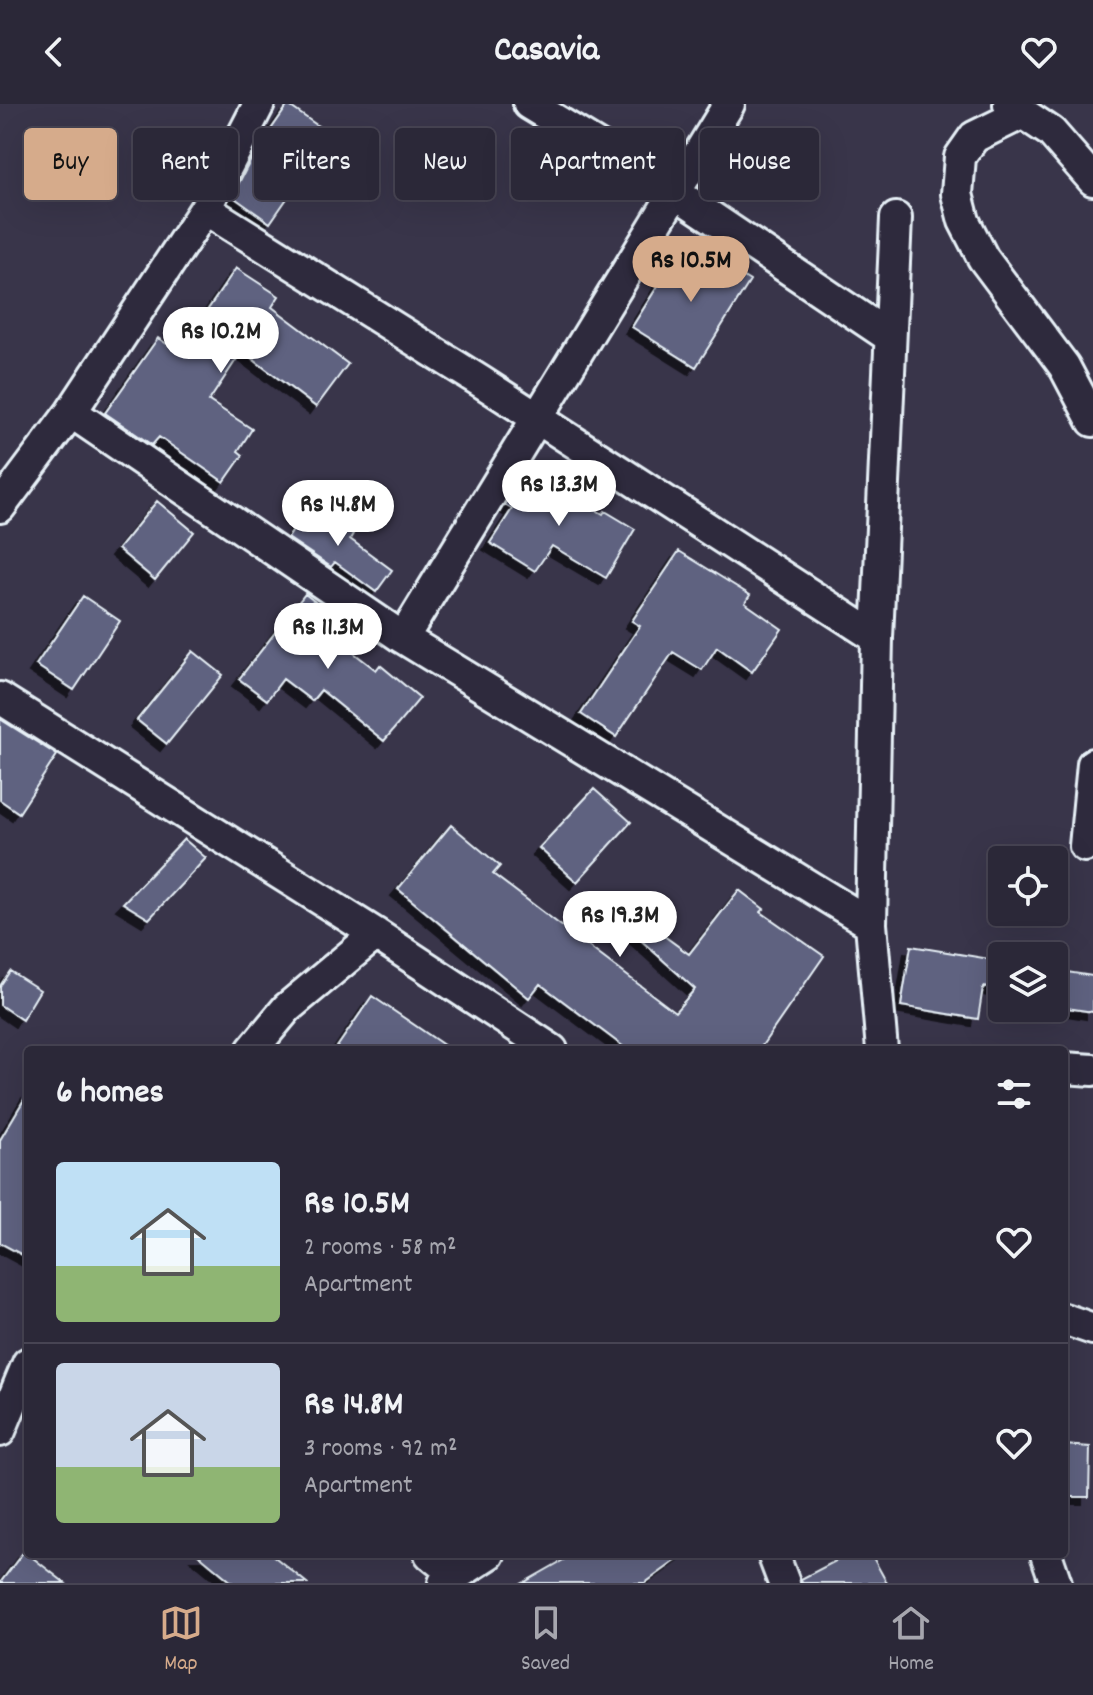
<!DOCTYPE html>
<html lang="en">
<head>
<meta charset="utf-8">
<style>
  body { margin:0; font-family:Dekko,sans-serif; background:#333040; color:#f1f3f6; height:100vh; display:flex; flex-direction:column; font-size:30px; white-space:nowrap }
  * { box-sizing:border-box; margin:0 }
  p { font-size:26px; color:#a6a6ae }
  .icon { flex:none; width:44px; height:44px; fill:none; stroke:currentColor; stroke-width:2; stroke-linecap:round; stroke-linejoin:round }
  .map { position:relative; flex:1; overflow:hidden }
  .panel { position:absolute; left:24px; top:942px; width:1044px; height:512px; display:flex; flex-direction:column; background:#2b2838; border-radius:8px; box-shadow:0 8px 32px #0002,0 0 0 2px #474453 }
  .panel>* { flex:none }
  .hud { position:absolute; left:24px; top:24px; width:1046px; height:72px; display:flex; gap:16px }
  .controls { position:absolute; left:988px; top:742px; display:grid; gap:16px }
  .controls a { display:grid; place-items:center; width:80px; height:80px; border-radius:8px; background:#2b2838; box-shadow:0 8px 32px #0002,0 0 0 2px #474453; font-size:40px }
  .price { position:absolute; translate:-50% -68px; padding:0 18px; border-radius:28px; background:#fff; color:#222; font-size:26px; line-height:52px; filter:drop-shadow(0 2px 4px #0008) }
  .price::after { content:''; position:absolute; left:50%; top:48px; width:24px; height:18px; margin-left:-12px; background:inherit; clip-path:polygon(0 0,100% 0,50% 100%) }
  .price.active { background:#d6ab8b; color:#111 }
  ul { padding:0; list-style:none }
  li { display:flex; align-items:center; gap:24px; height:200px; padding:0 32px }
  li+li { border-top:2px solid #474453 }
  li span { display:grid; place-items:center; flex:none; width:224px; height:160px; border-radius:8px; color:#555 }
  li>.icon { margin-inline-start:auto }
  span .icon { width:96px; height:96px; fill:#fffc; stroke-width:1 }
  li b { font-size:34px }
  h2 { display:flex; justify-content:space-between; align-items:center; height:96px; padding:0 32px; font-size:34px }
  .pill { padding:0 28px; border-radius:8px; background:#2b2838; box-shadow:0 8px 32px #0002,0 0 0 2px #474453; font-size:28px; line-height:72px }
  .pill.active { background:#d6ab8b; color:#111 }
  header { display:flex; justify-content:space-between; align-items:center; height:104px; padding:0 32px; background:#2b2838; font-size:36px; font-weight:700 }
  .tab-bar { display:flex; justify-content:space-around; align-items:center; height:112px; border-top:2px solid #474453; background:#2b2838; font-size:22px; color:#a6a6ae }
  .tab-bar a { display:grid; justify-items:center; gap:4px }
  .tab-bar .active { color:#d6ab8b }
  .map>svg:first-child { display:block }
</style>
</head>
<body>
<header><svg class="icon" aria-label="back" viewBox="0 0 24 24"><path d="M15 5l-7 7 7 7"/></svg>Casavia<svg class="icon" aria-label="heart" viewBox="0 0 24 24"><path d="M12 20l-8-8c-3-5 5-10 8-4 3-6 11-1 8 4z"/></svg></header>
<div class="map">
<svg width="1093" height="1479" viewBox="0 0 1093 1479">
  <defs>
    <filter id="shadow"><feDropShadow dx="-7" dy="7" stdDeviation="0" flood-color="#0009"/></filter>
  </defs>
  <rect width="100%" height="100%" fill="#39354a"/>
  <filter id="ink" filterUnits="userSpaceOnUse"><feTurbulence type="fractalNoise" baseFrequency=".0125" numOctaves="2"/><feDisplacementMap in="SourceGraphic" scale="16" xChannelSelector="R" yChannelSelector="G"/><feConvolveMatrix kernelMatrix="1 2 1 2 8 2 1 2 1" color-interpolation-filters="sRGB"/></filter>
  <g filter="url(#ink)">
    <path fill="#5f6280" stroke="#e8f1f8" stroke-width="2" filter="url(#shadow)" d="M288,1L331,31L270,119L232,92L254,50Z
      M686,137L750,177L696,263L632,223Z
      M236,164L279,192L272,203L348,260L316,303L242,247L209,297L252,325L238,347L243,351L224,378L159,333L152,341L105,309L158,234L179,248Z
      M527,366L603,410L605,407L635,425L606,474L552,442L535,467L490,439L512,405L505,401Z
      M157,397L194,428L155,476L118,445Z
      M310,401L353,430L350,435L392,466L376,488L335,458L331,463L288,434Z
      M679,447L750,491L745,499L782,525L752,568L717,543L702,566L673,548L616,633L581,610L640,522L632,517Z
      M305,490L333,512L323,525L376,566L380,561L420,594L384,637L321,586L312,597L283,575L267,596L239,575Z
      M83,492L120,517L74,586L36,561Z
      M193,547L223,571L167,640L137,616Z
      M0,615L57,651L19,709L0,696Z
      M594,685L631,718L577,778L539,744Z
      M451,721L500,762L493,770L675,908L695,885L634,830L645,818L689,850L739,786L764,805L761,808L824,852L759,946H628L540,880L529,894L398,785Z
      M184,735L206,754L149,815L123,799Z
      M911,842L1002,857V886L983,883L978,915L901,902Z
      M1054,866L1093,872V908L1054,902Z
      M10,867L40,886L22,916L0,901V882Z
      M372,892L451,946H335Z
      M28,989V1154L0,1139V1036Z
      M1064,1341L1090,1343L1089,1393H1064Z
      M25,1446L28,1450L65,1479H0Z
      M198,1450H271L307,1479H233Z
      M574,1450H685L645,1479H523Z
      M849,1450H871L887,1479H802L801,1475Z"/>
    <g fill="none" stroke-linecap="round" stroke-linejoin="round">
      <g stroke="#e8f1f8" stroke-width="36">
        <path id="minor" d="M529,0L674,88L890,233
          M729,0L403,534L871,820
          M1009,0L1051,28L1093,76
          M1021,10L974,33L960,53L957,90L964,117L983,154L1064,262L1093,317
          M205,105L480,277L877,534L871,820L882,946
          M71,308L403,534
          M0,403L71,308L205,105L259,0
          M877,534L896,114
          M0,594L376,830L552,946
          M1085,742L1093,660
          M252,946L287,904L376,830
          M1064,964L1093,966
          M1064,1215L1093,1225
          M0,1327L28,1259
          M430,1450L456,1471
          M773,1450L784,1479
          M1046,1450L1056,1479
          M444,1479L489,1450"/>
      </g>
      <use href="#minor" stroke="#2f2a3d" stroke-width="30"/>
    </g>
  </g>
</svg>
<div class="controls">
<a><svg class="icon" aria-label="locate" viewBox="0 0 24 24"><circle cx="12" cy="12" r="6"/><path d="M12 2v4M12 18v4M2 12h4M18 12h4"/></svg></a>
<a><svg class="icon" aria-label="layers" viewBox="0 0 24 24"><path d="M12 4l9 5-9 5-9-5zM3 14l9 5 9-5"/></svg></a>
</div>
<b class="price active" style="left:691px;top:200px">Rs 10.5M</b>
<b class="price" style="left:221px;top:271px">Rs 10.2M</b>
<b class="price" style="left:559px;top:424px">Rs 13.3M</b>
<b class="price" style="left:338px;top:444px">Rs 14.8M</b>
<b class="price" style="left:328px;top:567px">Rs 11.3M</b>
<b class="price" style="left:620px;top:855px">Rs 19.3M</b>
<div class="hud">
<a class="pill active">Buy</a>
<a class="pill">Rent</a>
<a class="pill">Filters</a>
<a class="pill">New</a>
<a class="pill">Apartment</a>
<a class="pill">House</a>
</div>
<section class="panel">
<h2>6 homes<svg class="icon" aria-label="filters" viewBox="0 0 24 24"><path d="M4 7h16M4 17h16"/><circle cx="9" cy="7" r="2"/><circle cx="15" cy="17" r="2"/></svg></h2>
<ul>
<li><span style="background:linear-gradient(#bfe0f5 65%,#8fb573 0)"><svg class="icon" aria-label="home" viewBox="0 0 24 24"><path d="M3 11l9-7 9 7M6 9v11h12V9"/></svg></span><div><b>Rs 10.5M</b><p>2 rooms · 58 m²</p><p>Apartment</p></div><svg class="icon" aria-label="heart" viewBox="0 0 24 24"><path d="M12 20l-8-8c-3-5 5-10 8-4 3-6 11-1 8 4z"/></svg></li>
<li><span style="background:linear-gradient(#c9d6e8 65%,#8fb573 0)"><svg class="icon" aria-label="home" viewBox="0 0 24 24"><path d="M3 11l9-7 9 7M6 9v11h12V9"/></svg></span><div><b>Rs 14.8M</b><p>3 rooms · 92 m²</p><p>Apartment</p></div><svg class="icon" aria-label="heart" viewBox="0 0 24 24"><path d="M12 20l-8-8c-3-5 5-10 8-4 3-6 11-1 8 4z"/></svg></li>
</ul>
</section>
</div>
<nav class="tab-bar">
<a class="active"><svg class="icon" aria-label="map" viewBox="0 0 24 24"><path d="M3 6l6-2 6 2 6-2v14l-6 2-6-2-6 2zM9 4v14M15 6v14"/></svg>Map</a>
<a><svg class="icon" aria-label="saved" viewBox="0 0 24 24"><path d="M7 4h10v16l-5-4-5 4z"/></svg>Saved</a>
<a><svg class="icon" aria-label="home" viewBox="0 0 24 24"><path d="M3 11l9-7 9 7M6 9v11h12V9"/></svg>Home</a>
</nav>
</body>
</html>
